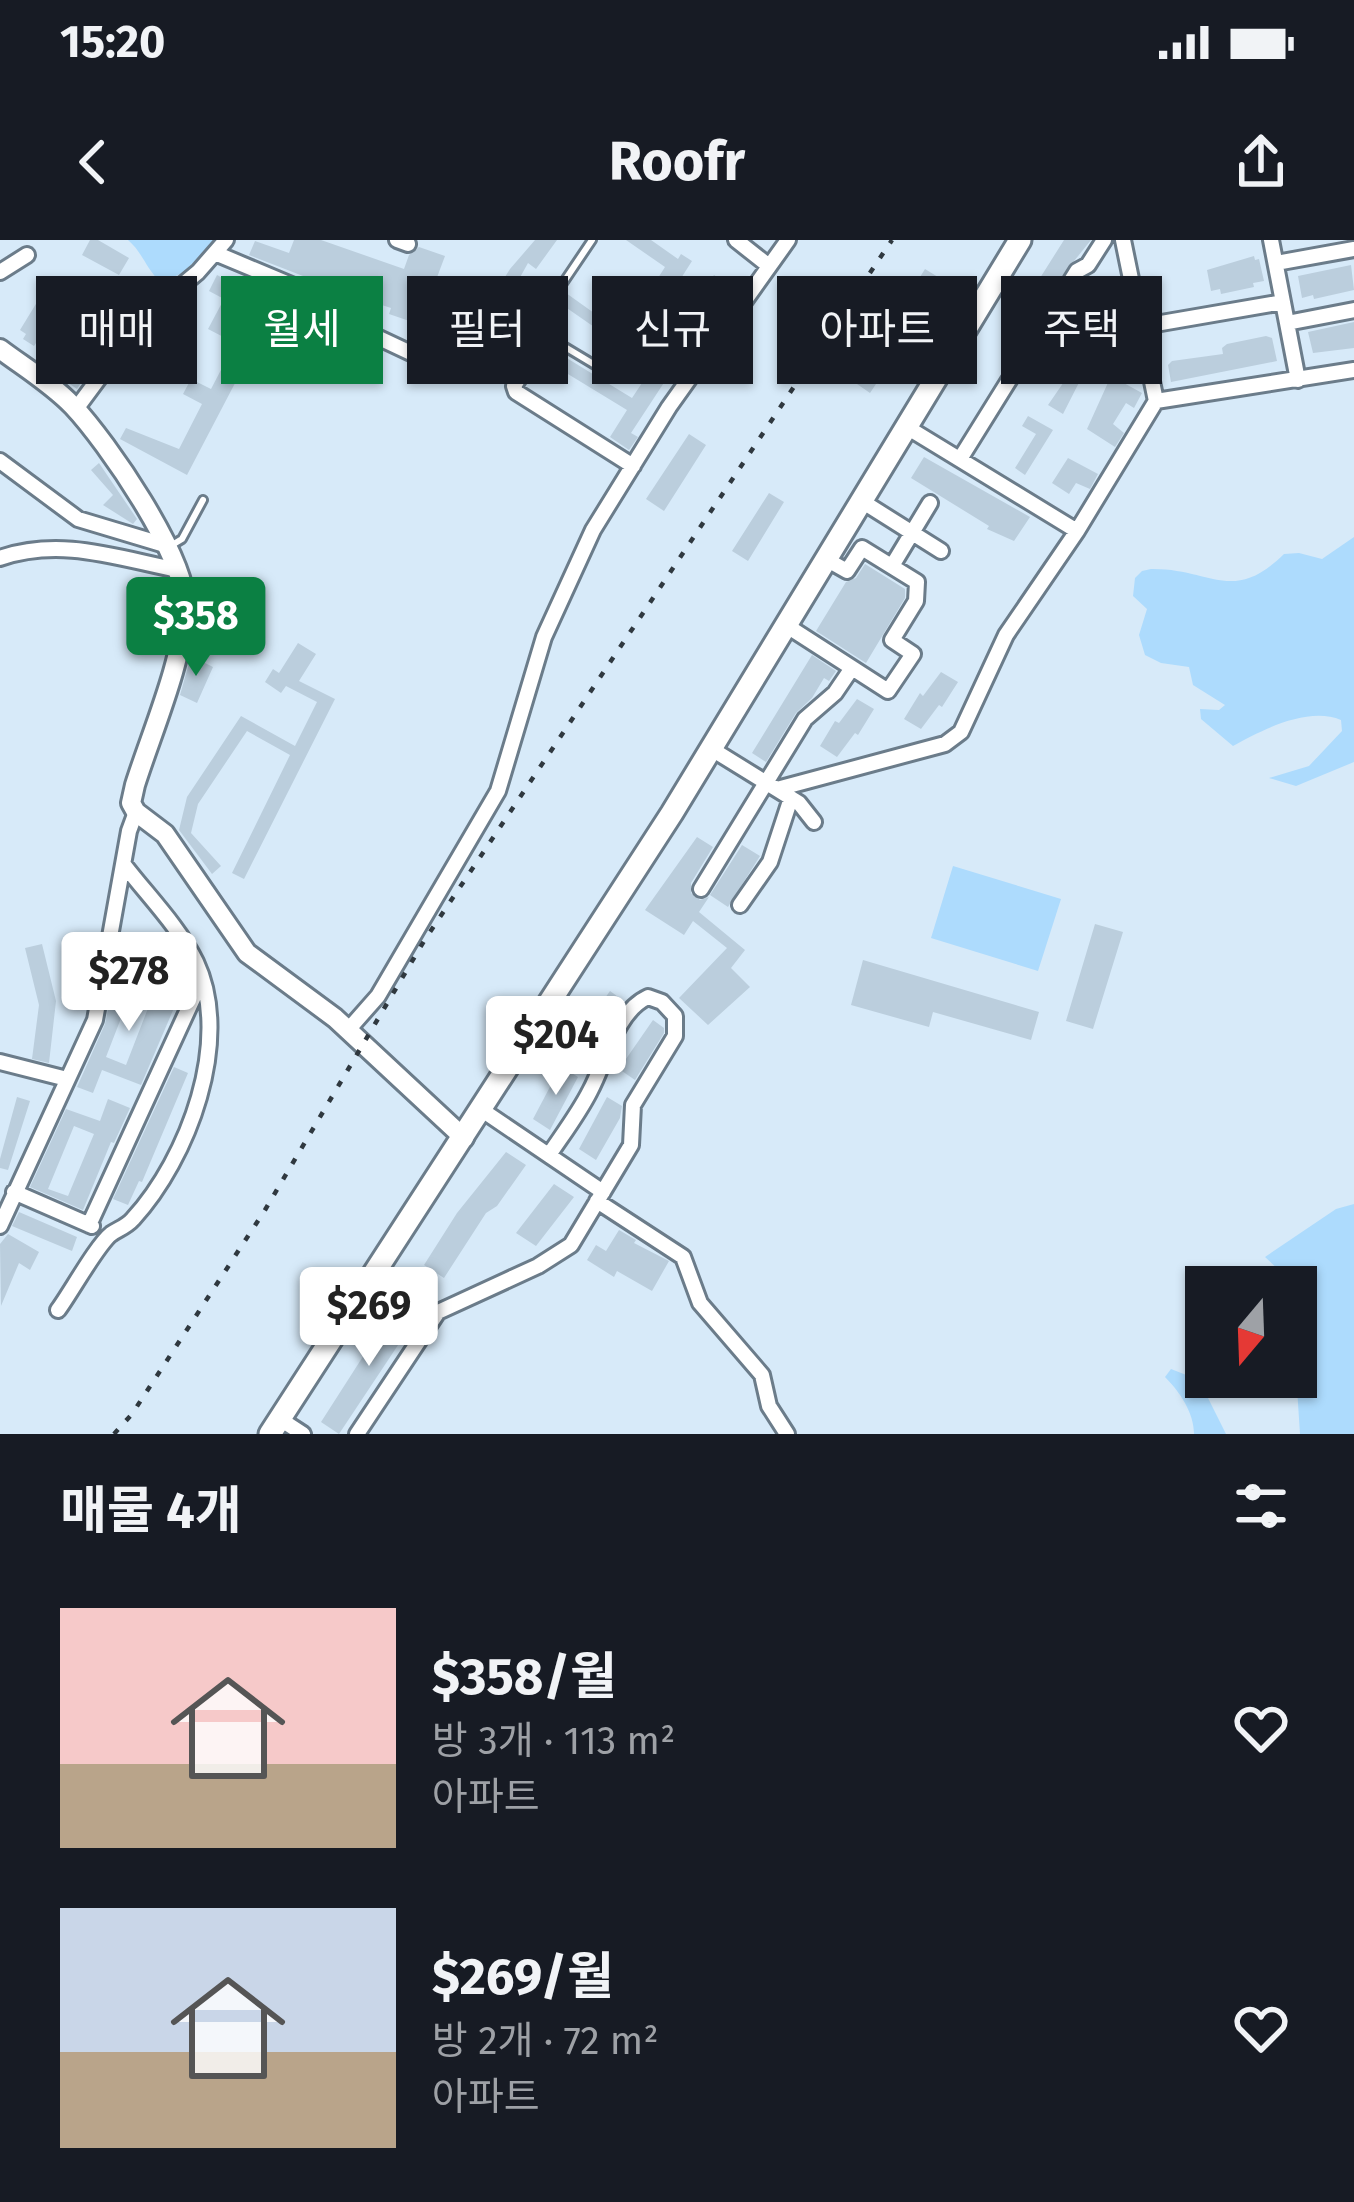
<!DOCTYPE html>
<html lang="ko">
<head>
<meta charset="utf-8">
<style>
  body { margin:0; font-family:"Fira Sans","Noto Sans KR",sans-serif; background:#20242c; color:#f1f3f6; height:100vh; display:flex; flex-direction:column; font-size:45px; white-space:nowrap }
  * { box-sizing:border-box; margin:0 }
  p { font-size:39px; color:#9ea1a6 }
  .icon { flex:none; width:66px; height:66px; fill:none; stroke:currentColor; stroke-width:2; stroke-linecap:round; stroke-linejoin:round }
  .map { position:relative; height:1194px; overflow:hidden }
  .drawer { display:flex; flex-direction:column; background:#171b24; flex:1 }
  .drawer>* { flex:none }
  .guide { position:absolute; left:36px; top:36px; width:1284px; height:108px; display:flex; gap:24px }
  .needle { width:78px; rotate:199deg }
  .buttons { position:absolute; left:1185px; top:1026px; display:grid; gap:24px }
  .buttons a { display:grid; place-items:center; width:132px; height:132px; border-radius:0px; background:#171b24; box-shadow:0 3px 9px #0004; font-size:60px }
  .price { position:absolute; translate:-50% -102px; padding:0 27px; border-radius:12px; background:#fff; color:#222; font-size:39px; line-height:78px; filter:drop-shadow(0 3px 6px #0008) }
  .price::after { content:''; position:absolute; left:50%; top:72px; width:36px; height:27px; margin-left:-18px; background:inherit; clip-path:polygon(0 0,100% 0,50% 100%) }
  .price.active { background:#0b8043; color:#fff }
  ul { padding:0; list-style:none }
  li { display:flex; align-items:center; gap:36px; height:300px; padding:0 60px }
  li span { display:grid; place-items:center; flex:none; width:336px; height:240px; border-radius:0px; color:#555 }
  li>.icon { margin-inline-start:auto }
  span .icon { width:144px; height:144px; fill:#fffc; stroke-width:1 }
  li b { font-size:51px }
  h2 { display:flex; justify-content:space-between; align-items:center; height:144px; padding:0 60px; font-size:51px }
  .tag { padding:0 42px; border-radius:0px; background:#171b24; box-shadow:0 3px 9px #0004; font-size:42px; line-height:108px }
  .tag.active { background:#0b8043; color:#fff }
  .status { display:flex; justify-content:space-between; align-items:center; height:84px; padding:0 60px; background:#171b24; direction:ltr }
  .status svg { height:33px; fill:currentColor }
  header { display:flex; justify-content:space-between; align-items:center; height:156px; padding:0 60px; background:#171b24; font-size:54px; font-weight:700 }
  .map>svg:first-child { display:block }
</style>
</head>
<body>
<div class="status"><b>15:20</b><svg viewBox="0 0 49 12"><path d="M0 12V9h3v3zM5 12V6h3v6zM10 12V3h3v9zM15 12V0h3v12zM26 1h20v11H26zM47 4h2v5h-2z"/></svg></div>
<header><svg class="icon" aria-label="back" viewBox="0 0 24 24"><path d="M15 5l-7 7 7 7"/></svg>Roofr<svg class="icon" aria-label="share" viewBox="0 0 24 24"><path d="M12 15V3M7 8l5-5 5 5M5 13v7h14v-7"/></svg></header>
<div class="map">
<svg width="1354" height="1194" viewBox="0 0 1354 1194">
  <rect width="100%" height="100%" fill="#d7eaf9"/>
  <path fill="#addbfd" d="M128,0H215L184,32L161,43C145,27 143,13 128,0Z
    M1354,297V522L1296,546L1269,538L1309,526L1342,491L1341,480C1308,466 1262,490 1233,506L1201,479L1200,469L1219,470L1225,465L1193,445L1189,427L1161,423L1145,415L1139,395L1147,369L1133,356L1135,338L1142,331L1151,329C1211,328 1232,365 1284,314L1299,313L1322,319Z
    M953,626L1061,659L1038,731L931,698Z
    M1354,964V1194H1300L1297,1148L1286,1144L1287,1137H1296V1109L1304,1092L1296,1047H1289L1283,1034L1265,1017L1336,969Z
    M1171,1129L1199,1140L1226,1194H1194C1194,1173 1180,1152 1165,1137Z"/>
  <path fill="#bbcedd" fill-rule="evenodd" d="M90,0H98L129,18L119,35L82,15Z
    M294,0H321L404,29L409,15L419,7L445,16L436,40L441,42L436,55L429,52L421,75L427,77L424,86L389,74L391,68L351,55L346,69L339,67L334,63L338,52L334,48L249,15L255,1L289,13Z
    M535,0H557L536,29L528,23L518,41L546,64L545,70L525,100L513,92L504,107L473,88L510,29Z
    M626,0H651L678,19L681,14L692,21L648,90L632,79L665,27Z
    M1064,0H1091L1054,46L1040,38Z
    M1254,16L1255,20L1259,19L1264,41L1253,43L1254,47L1221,54L1220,49L1211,51L1207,30Z
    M1351,25L1354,50L1314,59L1313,55L1302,58L1298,36Z
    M925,29L938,37L904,90L892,82Z
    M217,35L366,110L358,126L268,80L187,235L120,199L126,188L179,209L202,164L183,154L191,139L211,149L235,103L208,89L224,59L209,51Z
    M714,35L728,45L631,193L638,197L629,210L610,197L627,170L540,117L547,106L632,158Z
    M53,36L103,65L94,81L114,92L77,149L67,142L70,138L50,126L58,111L38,100L34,106L23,99L26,94L20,90Z
    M566,53L629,98L623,107L561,64Z
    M1094,60L1113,72L1106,90L1126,102L1109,130L1091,119L1063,174L1048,165L1079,120L1070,115Z
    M1354,82V108L1313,113L1308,92Z
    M875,88L887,96L878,110L892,120L870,153L844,135L848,129L843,126L857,105L862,108Z
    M1266,96L1272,98L1277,121L1171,142L1168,125L1172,121L1223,114L1222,108L1227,104Z
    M1111,136L1142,153L1134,168L1126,163L1113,184L1124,193L1115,207L1087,189Z
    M1028,176L1053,190L1025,235L1015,228L1036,194L1022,186Z
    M689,194L706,205L664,271L646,259Z
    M924,217L1030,277L1014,301L987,289L989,286L911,238Z
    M1068,218L1098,234L1090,249L1076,243L1069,254L1052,243Z
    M99,223L137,279L133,284L103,265L113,255L91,230Z
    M769,253L784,262L748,321L732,311Z
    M865,324L905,349V358L866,423L816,391L846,342L856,338Z
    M298,403L316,414L299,441L335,459L244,639L232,633L290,515L247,491L198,564L191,593L221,626L212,634L179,590L187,557L241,476L295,506L317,462L286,446L281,453L265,442L273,429L279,433Z
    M812,415L836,431L829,441L824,438L812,458L796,473L766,522L752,513Z
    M191,416L213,427L197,463L180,455Z
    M941,432L958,442L942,467L939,465L921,489L904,479L920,453L923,456Z
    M857,459L874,469L858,495L855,493L837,517L820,506L835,481L839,483Z
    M697,597L713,607L691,643V653L700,660L709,657L699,672L745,710L731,728L750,747L708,785L679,758L727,708L693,681L684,695L645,670Z
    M742,605L760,616L728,667L710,655Z
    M1095,684L1123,692L1093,789L1066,781Z
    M42,704L56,761L49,823L32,819L39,765L25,708Z
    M863,720L1039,772L1031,800L933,772L929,787L851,765Z
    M115,735L177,761L141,845L102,830L93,853L77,847L105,784ZM130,755L150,763L126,825L106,817Z
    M610,751L624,761L592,811L575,800Z
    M653,780L664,788V793L635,840L619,829Z
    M561,826L578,837L550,890L533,879Z
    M174,827L188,833L142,942L139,941L128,965L113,959Z
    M17,857L30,861L8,930L0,928V919Z
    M607,857L622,866L620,878L596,920L579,909Z
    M108,859L130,868L114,903L111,902L83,970L30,947L66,869L100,881ZM74,886L94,894L68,956L48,949Z
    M506,912L526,925L497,966L486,973L444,1038L424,1025L457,973Z
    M554,944L574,957L536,1006L516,993Z
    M19,972L77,997L72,1011L12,986Z
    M619,990L636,1000L634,1003L669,1021L652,1051L617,1031L614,1037L587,1020L596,1005L606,1011Z
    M8,994L39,1012L30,1030L19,1023L1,1066L0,1004Z
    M396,1065L416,1078L339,1194L321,1182Z"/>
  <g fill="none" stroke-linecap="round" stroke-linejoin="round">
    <g stroke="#6b7c8a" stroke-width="12">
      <path id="service" d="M545,95L605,131
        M521,135L551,84L555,55L592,0
        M172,305L182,299L203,260"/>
    </g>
    <g stroke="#6b7c8a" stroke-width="20">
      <path id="minor" d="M397,0L408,4
        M736,0L769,26
        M1123,0L1156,161L1354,130
        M1271,0L1298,140
        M215,13L315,55L328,74L430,122
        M1276,23L1354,9
        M0,32L27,15
        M1287,83L1354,70
        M1138,87L1283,62
        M519,138L514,146L516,152L633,226
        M76,169L145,76L198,32L226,0
        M905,186L1077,291
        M960,219L1077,31L1088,25L1104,0
        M0,221L78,279L168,306
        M860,260L941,311
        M0,318C61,297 117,318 178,330
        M892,326L930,263
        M784,384L888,451L913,414L892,400L916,361L917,342L862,308L847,331L824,318
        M710,508L799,563L814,582
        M777,549L945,504L961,492L1006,395L1077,291L1156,161
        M701,649L805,479L835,453L852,428
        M740,665L770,622L791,558
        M348,790L378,756L498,551L544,397L593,290L669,167L788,0
        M0,822L67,839
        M482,870L603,952
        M14,952L92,986
        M597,961L683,1017L700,1063L762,1135L769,1166L787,1194
        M89,985L202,739
        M0,986L95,780L129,591L136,572
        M58,1070C70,1054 97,1005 111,994C118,989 126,987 133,979C188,919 233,800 196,722C179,687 149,657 125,626
        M280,1179L303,1194
        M357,1194L438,1072L538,1026L571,1005L631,905L633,865L675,796V776L662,762L648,757C615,772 606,822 590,851C579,873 563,894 549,915"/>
    </g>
    <g stroke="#6b7c8a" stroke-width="24">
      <path id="secondary" d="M0,109C24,127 52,144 73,166C107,202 187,318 185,366C183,422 152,491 135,545L131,563L136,572L165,594L247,713L335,778L464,898"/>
    </g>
    <g stroke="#6b7c8a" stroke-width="27">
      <path id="primary" d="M270,1194L672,573L1020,0"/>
    </g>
    <use href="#service" stroke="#fff" stroke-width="6"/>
    <use href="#minor" stroke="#fff" stroke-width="14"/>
    <use href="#secondary" stroke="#fff" stroke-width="18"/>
    <use href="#primary" stroke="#fff" stroke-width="21"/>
    <path stroke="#2f383f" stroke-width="4.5" stroke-dasharray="6 12" stroke-linecap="butt" d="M114,1194L132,1174L265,970L424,701L892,0"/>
  </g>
</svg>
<div class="buttons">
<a><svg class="needle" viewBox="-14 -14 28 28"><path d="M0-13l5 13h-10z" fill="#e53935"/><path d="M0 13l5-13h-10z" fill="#9ea1a6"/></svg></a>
</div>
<b class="price active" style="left:196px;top:439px">$358</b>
<b class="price" style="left:129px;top:794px">$278</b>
<b class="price" style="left:556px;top:858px">$204</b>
<b class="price" style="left:369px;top:1129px">$269</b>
<div class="guide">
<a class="tag">매매</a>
<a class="tag active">월세</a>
<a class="tag">필터</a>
<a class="tag">신규</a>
<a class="tag">아파트</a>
<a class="tag">주택</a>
</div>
</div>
<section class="drawer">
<h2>매물 4개<svg class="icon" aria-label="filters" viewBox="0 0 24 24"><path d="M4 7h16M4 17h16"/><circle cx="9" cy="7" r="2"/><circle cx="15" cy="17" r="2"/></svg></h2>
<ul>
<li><span style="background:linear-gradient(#f6c9c9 65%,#b9a48a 0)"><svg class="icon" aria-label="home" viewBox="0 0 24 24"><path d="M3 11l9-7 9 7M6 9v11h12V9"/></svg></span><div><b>$358/월</b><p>방 3개 · 113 m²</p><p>아파트</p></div><svg class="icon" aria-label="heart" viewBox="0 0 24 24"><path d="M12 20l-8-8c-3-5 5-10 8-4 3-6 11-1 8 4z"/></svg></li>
<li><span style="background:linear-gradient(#c9d6e8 60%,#b9a48a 0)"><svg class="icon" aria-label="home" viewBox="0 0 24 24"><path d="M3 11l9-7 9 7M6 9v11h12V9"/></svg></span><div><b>$269/월</b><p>방 2개 · 72 m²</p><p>아파트</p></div><svg class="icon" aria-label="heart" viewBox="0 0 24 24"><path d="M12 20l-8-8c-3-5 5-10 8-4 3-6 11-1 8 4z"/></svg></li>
</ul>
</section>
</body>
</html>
